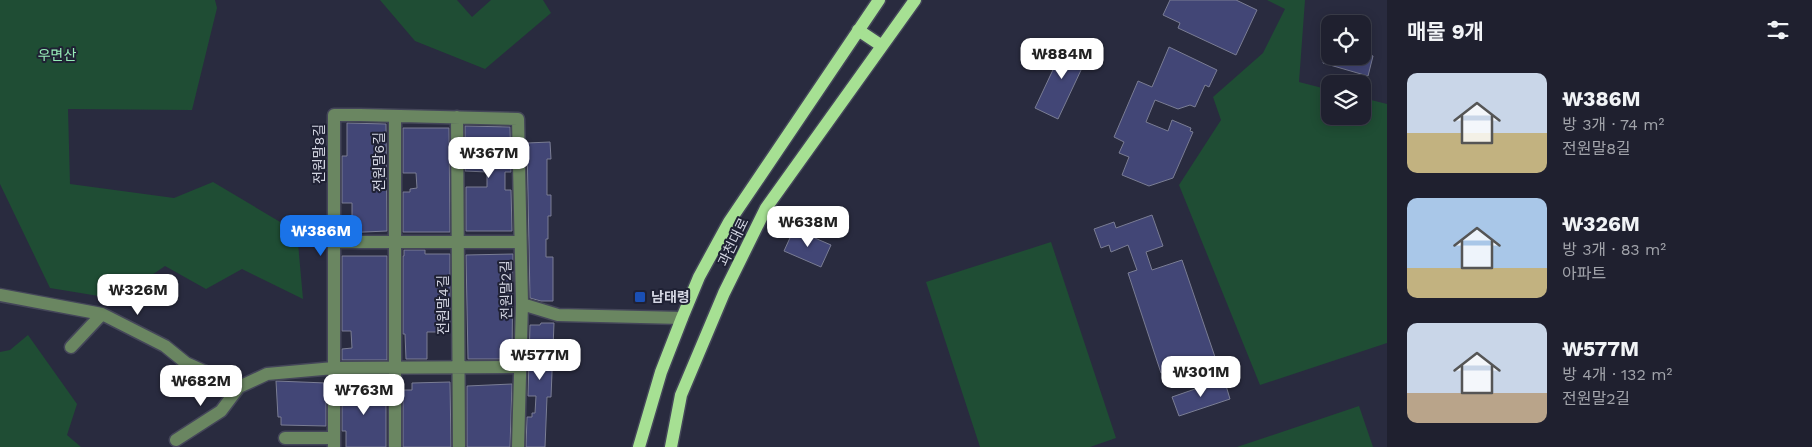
<!DOCTYPE html>
<html lang="ko">
<head>
<meta charset="utf-8">
<style>
  body { margin:0; font-family:"Work Sans","Noto Sans KR",sans-serif; background:#2c2d3b; color:#f1f3f6; height:100vh; display:flex; flex-direction:column; font-size:19px; white-space:nowrap }
  * { box-sizing:border-box; margin:0 }
  p { font-size:16px; color:#a1a3aa }
  .icon { flex:none; width:28px; height:28px; fill:none; stroke:currentColor; stroke-width:2; stroke-linecap:round; stroke-linejoin:round }
  .map { position:relative; flex:1; overflow:hidden }
  .details { display:flex; flex-direction:column; background:#1f202f; width:425px }
  .details>* { flex:none }
  .tools { position:absolute; left:1321px; top:15px; display:grid; gap:10px }
  .tools a { display:grid; place-items:center; width:50px; height:50px; border-radius:10px; background:#1f202f; box-shadow:0 2px 12px #0003,0 0 0 1px #3c3e4b; font-size:25px }
  .price { position:absolute; translate:-50% -42px; padding:0 11px; border-radius:10px; background:#fff; color:#222; font-size:16px; line-height:32px; filter:drop-shadow(0 1px 2px #0008) }
  .price::after { content:''; position:absolute; left:50%; top:30px; width:15px; height:11px; margin-left:-8px; background:inherit; clip-path:polygon(0 0,100% 0,50% 100%) }
  .price.current { background:#1a73e8; color:#fff }
  ul { padding:0; list-style:none }
  li { display:flex; align-items:center; gap:15px; height:125px; padding:0 20px }
  li span { display:grid; place-items:center; flex:none; width:140px; height:100px; border-radius:10px; color:#555 }
  li>.icon { margin-inline-start:auto }
  span .icon { width:60px; height:60px; fill:#fffc; stroke-width:1 }
  li b { font-size:21px }
  h2 { display:flex; justify-content:space-between; align-items:center; height:60px; padding:0 20px; font-size:21px }
  main { display:flex; flex:1; min-height:0 }
  .map>svg:first-child { display:block }
</style>
</head>
<body>
<main>
<div class="map">
<svg width="1387" height="447" viewBox="0 0 1387 447">
  <rect width="100%" height="100%" fill="#292b3f"/>
  <path fill="#1f4d34" d="M0,0H215L217,8L192,110L68,109L70,184L174,198L213,182L297,232L303,299L242,269L206,289L165,266L117,299L50,288L0,184Z
    M380,0H457L472,17L491,0H543L551,13L485,69L415,41Z
    M1267,0H1305L1299,82L1330,90V116H1362L1363,98L1387,104V343L1260,385L1179,185L1221,120L1213,97L1263,53L1285,9Z
    M1051,242L1116,438L1090,447H980L926,282Z
    M28,335L77,404L67,435L81,447H0V352L10,350Z
    M1359,406L1373,447H1237Z"/>
  <path fill="#424676" stroke="#7a7d94" d="M1170,0H1236L1257,10L1236,55L1178,28L1180,23L1163,15Z
    M1067,40L1090,51L1058,119L1035,108Z
    M1169,47L1217,70L1209,87L1205,85L1195,107L1190,105L1178,109L1155,100L1146,122L1168,131L1172,120L1191,128L1190,131L1193,132L1173,178L1149,186L1122,175L1129,157L1119,153L1124,142L1114,137L1138,81L1152,87Z
    M1362,53L1373,56L1368,76L1323,63L1325,56H1362Z
    M347,123L386,124L387,231L342,233V219L352,218V203H342V156H347Z
    M465,126L510,127L511,172H505V190H511L512,231H466V187H487V172L465,171Z
    M403,128H449L450,232H403V192H410V189L417,188L416,173H403Z
    M550,142L551,159H547V195H551V216H548V239H546V257H553V301H541L530,298L527,143Z
    M1152,215L1163,246L1146,252L1152,270L1182,260L1215,357L1197,363V361L1180,367L1183,374L1172,378L1169,370L1161,373L1128,273L1137,270L1128,245L1111,252L1109,245L1101,248L1094,229L1114,222L1116,228Z
    M794,229L831,245L821,267L784,251Z
    M404,250H425V254H450V332H427V359H406L405,334H403V256H404Z
    M513,254L512,359H468L466,255Z
    M342,256H387V360H342V349L352,348L351,331H342Z
    M541,323H554L551,397H547L545,447H526L527,417H532V413H535L536,396H528L530,325H540Z
    M1224,379L1230,399L1179,416L1172,397Z
    M276,381L326,383V426L281,425V417H278Z
    M450,382L451,447H403V390H412V383Z
    M512,384L510,447H467V386Z
    M342,387H386V447H346V431H342Z"/>
  <g fill="none" stroke-linecap="round" stroke-linejoin="round">
    <g stroke="#444659" stroke-width="15">
      <path id="minor" d="M395,116V447
        M457,117L459,447
        M335,242H520
        M0,295L102,314L165,346L186,363L239,387L267,374L334,368L521,367
        M522,304L558,315L682,318
        M71,347L102,314
        M285,438H334
        M176,440L221,411L239,387
        M334,447V115H360L518,119L522,304L518,447"/>
    </g>
    <g stroke="#444659" stroke-width="15">
      <path id="major" d="M858,30L882,46
        M639,447L661,372L682,318L699,277L729,222L879,0
        M671,447L681,395L724,293L766,208L915,0"/>
    </g>
    <use href="#minor" stroke="#6a8661" stroke-width="12"/>
    <use href="#major" stroke="#a6e093" stroke-width="12"/>
  </g>
  <rect fill="#1a4fb4" stroke="#1f2134" stroke-width="2" x="634" y="291" width="12" height="12" rx="2.5"/>
  <g text-anchor="middle" dominant-baseline="central" stroke-width="4" stroke-linejoin="round" paint-order="stroke">
    <g font-size="14" fill="#96ebb7" stroke="#1f2134">
      <text x="57" y="55">우면산</text>
    </g>
    <g font-size="14" fill="#d3d5e2" stroke="#1f2134">
      <text transform="translate(319 154) rotate(-90)">전원말8길</text>
      <text transform="translate(379 162) rotate(-90)">전원말6길</text>
      <text transform="translate(733 242) rotate(-64)">과천대로</text>
      <text transform="translate(506 290) rotate(-91)">전원말2길</text>
      <text transform="translate(443 305) rotate(-90)">전원말4길</text>
    </g>
    <g font-size="14" font-weight="bold" fill="#d3d5e2" stroke="#1f2134" text-anchor="start">
      <text x="651" y="297">남태령</text>
    </g>
  </g>
</svg>
<div class="tools">
<a><svg class="icon" aria-label="locate" viewBox="0 0 24 24"><circle cx="12" cy="12" r="6"/><path d="M12 2v4M12 18v4M2 12h4M18 12h4"/></svg></a>
<a><svg class="icon" aria-label="layers" viewBox="0 0 24 24"><path d="M12 4l9 5-9 5-9-5zM3 14l9 5 9-5"/></svg></a>
</div>
<b class="price" style="left:1062px;top:80px">₩884M</b>
<b class="price" style="left:489px;top:179px">₩367M</b>
<b class="price" style="left:808px;top:248px">₩638M</b>
<b class="price current" style="left:321px;top:257px">₩386M</b>
<b class="price" style="left:138px;top:316px">₩326M</b>
<b class="price" style="left:540px;top:381px">₩577M</b>
<b class="price" style="left:1201px;top:398px">₩301M</b>
<b class="price" style="left:201px;top:407px">₩682M</b>
<b class="price" style="left:364px;top:416px">₩763M</b>
</div>
<section class="details">
<h2>매물 9개<svg class="icon" aria-label="filters" viewBox="0 0 24 24"><path d="M4 7h16M4 17h16"/><circle cx="9" cy="7" r="2"/><circle cx="15" cy="17" r="2"/></svg></h2>
<ul>
<li><span style="background:linear-gradient(#c9d6e8 60%,#c2b280 0)"><svg class="icon" aria-label="home" viewBox="0 0 24 24"><path d="M3 11l9-7 9 7M6 9v11h12V9"/></svg></span><div><b>₩386M</b><p>방 3개 · 74 m²</p><p>전원말8길</p></div></li>
<li><span style="background:linear-gradient(#a9c7e8 70%,#c2b280 0)"><svg class="icon" aria-label="home" viewBox="0 0 24 24"><path d="M3 11l9-7 9 7M6 9v11h12V9"/></svg></span><div><b>₩326M</b><p>방 3개 · 83 m²</p><p>아파트</p></div></li>
<li><span style="background:linear-gradient(#c9d6e8 70%,#b9a48a 0)"><svg class="icon" aria-label="home" viewBox="0 0 24 24"><path d="M3 11l9-7 9 7M6 9v11h12V9"/></svg></span><div><b>₩577M</b><p>방 4개 · 132 m²</p><p>전원말2길</p></div></li>
</ul>
</section>
</main>
</body>
</html>
